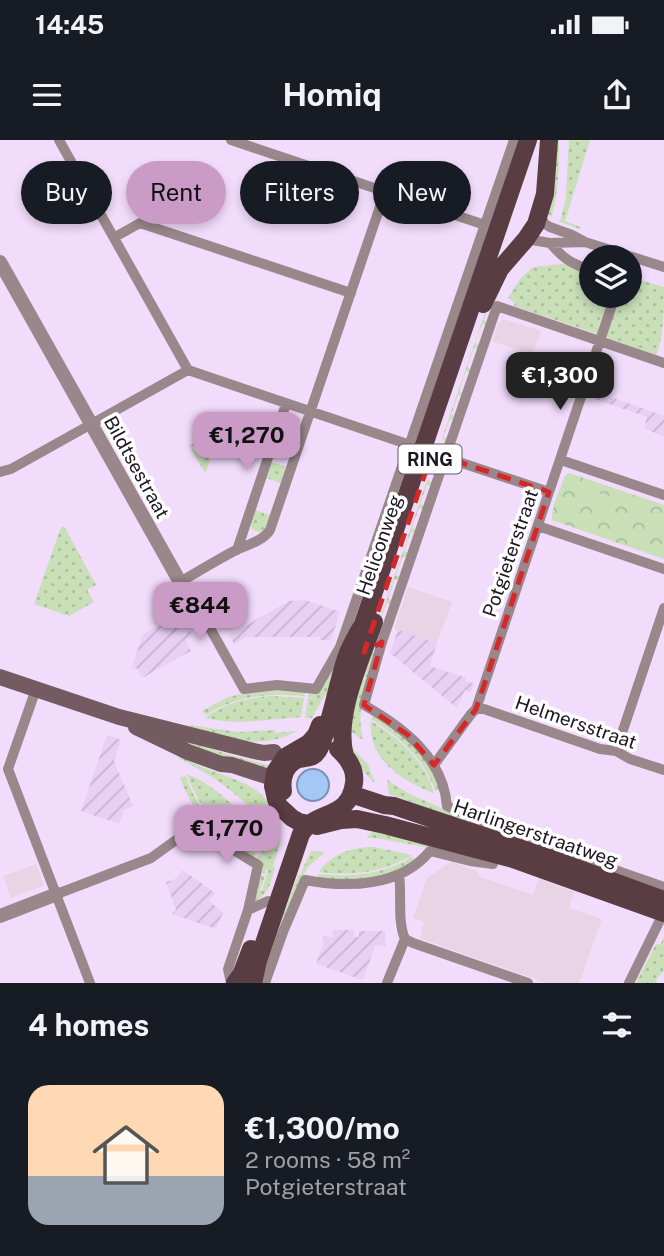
<!DOCTYPE html>
<html lang="en">
<head>
<meta charset="utf-8">
<style>
  body { margin:0; font-family:"Public Sans",sans-serif; background:#242831; color:#f1f3f6; height:100vh; display:flex; flex-direction:column; font-size:26px; white-space:nowrap }
  * { box-sizing:border-box; margin:0 }
  p { font-size:23px; color:#9ea1a6 }
  .icon { flex:none; width:38px; height:38px; fill:none; stroke:currentColor; stroke-width:2; stroke-linecap:round; stroke-linejoin:round }
  .map { position:relative; height:843px; overflow:hidden }
  .panel { display:flex; flex-direction:column; background:#171b24; flex:1 }
  .panel>* { flex:none }
  .guide { position:absolute; left:21px; top:21px; width:623px; height:63px; display:flex; gap:14px }
  .controls { position:absolute; left:579px; top:105px; display:grid; gap:14px }
  .controls a { display:grid; place-items:center; width:63px; height:63px; border-radius:50%; background:#171b24; box-shadow:0 4px 10px #0003; font-size:35px }
  .price { position:absolute; translate:-50% -60px; padding:0 16px; border-radius:14px; background:#cb9bc7; color:#111; font-size:23px; line-height:46px; filter:drop-shadow(0 2px 4px #0008) }
  .price::after { content:''; position:absolute; left:50%; top:42px; width:21px; height:16px; margin-left:-10px; background:inherit; clip-path:polygon(0 0,100% 0,50% 100%) }
  .price.on { background:#222; color:#fff }
  ul { padding:0; list-style:none }
  li { display:flex; align-items:center; gap:21px; height:175px; padding:0 28px }
  li span { display:grid; place-items:center; flex:none; width:196px; height:140px; border-radius:21px; color:#555 }
  li>.icon { margin-inline-start:auto }
  span .icon { width:84px; height:84px; fill:#fffc; stroke-width:1 }
  li b { font-size:30px }
  h2 { display:flex; justify-content:space-between; align-items:center; height:84px; padding:0 28px; font-size:30px }
  .chip { padding:0 24px; border-radius:32px; background:#171b24; box-shadow:0 4px 10px #0003; font-size:24px; line-height:63px }
  .chip.on { background:#cb9bc7; color:#111 }
  .status { display:flex; justify-content:space-between; align-items:center; height:49px; padding:0 35px; background:#171b24; direction:ltr }
  .status svg { height:19px; fill:currentColor }
  header { display:flex; justify-content:space-between; align-items:center; height:91px; padding:0 28px; background:#171b24; font-size:32px; font-weight:700 }
  .map>svg:first-child { display:block }
</style>
</head>
<body>
<div class="status"><b>14:45</b><svg viewBox="0 0 49 12"><path d="M0 12V9h3v3zM5 12V6h3v6zM10 12V3h3v9zM15 12V0h3v12zM26 1h20v11H26zM47 4h2v5h-2z"/></svg></div>
<header><svg class="icon" aria-label="menu" viewBox="0 0 24 24"><path d="M4 6h16M4 12h16M4 18h16"/></svg>Homiq<svg class="icon" aria-label="share" viewBox="0 0 24 24"><path d="M12 15V3M7 8l5-5 5 5M5 13v7h14v-7"/></svg></header>
<div class="map">
<svg width="664" height="843" viewBox="0 0 664 843">
  <defs>
    <pattern id="industrial-furrows" width="10" height="10" patternUnits="userSpaceOnUse" patternTransform="scale(1.75)"><rect width="10" height="10" fill="#eacff5"/><path d="M-1 1l2-2M0 10L10 0M9 11l2-2" fill="none" stroke="#c8b1d2"/></pattern>
    <pattern id="grass-dots" width="8" height="8" patternUnits="userSpaceOnUse" patternTransform="scale(1.75)"><rect width="8" height="8" fill="#c8dfb8"/><path d="M2 2h.1M6 6h.1" fill="none" stroke="#abbe9e" stroke-width="1.8" stroke-linecap="round"/></pattern>
    <pattern id="park-crowns" width="20" height="18" patternUnits="userSpaceOnUse" patternTransform="scale(1.75)"><rect width="20" height="18" fill="#c8dfb8"/><path d="M2 6a3 3 0 1 1 6 0M12 15a3 3 0 1 1 6 0" fill="none" stroke="#abbe9e"/></pattern>
  </defs>
  <rect width="100%" height="100%" fill="#f2dcfc"/>
  <path fill="#e8d4e4" d="M503,179L541,191L532,215L492,201L498,184Z
    M408,447L452,462L437,503L394,489Z
    M451,722L477,731L480,737L533,755L539,738L574,752L569,768L602,779L579,843H546L420,798L424,782L413,778L427,738Z
    M36,724L44,745L11,758L3,736Z"/>
  <path fill="url(#industrial-furrows)" d="M142,29L152,45L149,53L154,54L148,72H142L134,59L141,55L130,35Z
    M594,251L664,276V297L644,288L647,277L592,258Z
    M305,460L340,472L331,500H320V497H247L234,504L229,495L289,461Z
    M181,474L193,496L186,500L191,511L142,538L137,528L131,529L143,494Z
    M398,490L437,503L430,526L466,538L465,541L474,544L471,552L465,550L457,568L390,513Z
    M107,595L121,600L114,621L133,666L124,670L119,684L81,671Z
    M183,730L215,753L209,761L223,772L216,789L172,774V773L176,770L166,742L175,739Z
    M333,790H354V797H359V791H385V805L375,806L363,840L316,824L324,802L322,801L324,796L333,797Z"/>
  <path fill="url(#grass-dots)" d="M553,0H559C559,25 559,54 551,78L546,70Z
    M569,0H590L565,81L581,87L580,89L560,82L566,57Z
    M563,124L591,133L592,156H612L597,194L514,166L515,163L508,158L520,139L533,127Z
    M630,137L664,147C664,169 664,197 656,215L609,199L606,195L618,156H630Z
    M495,149L500,151L495,162L490,160L484,180L488,182L487,185L482,184L475,203L480,205L479,209L474,208L467,227L471,229L470,233L466,231L459,251L463,253L462,256L458,255L451,275L455,276L454,280L450,279L443,297L448,299L446,305L442,298L488,164Z
    M293,275L300,279L298,292L283,287L286,278Z
    M219,291L206,332L204,331L189,306L214,292Z
    M272,322L286,327L281,343L266,338Z
    M403,332L410,334L361,479L341,517L328,555H325L312,578H305L308,558L318,559L308,557L309,551L317,553L344,506L350,488L355,489L358,480L354,478L355,474L360,475L367,456L362,454L364,451L368,452L375,432L370,430L372,427L376,428L383,409L379,407L380,404L384,405L391,385L387,383L388,380L392,381L399,361L395,359L396,356L401,357L407,338L402,336Z
    M427,340L433,342L432,346L427,345L420,364L425,366L423,369L419,368L412,388L416,390L415,393L411,392L404,411L408,413L407,417L403,416L396,435L400,437L399,440L395,439L388,459L392,461L391,464L387,463L380,482L384,484L383,488L379,487L375,496L380,498L372,503Z
    M255,370L270,375L266,387L262,392L255,391L251,388V382Z
    M64,386L96,445L87,450L94,462L69,476L34,464L61,387Z
    M375,512L368,539L364,537L368,524L367,523L356,559L363,539L368,540C361,561 358,578 363,600L349,590V578L368,515Z
    M262,549L306,551L304,556C268,553 236,555 206,575L202,571L228,557Z
    M271,556L304,558L301,577C267,579 240,586 205,578C224,563 247,558 271,556Z
    M374,574L395,588L426,619L441,649L435,651C424,618 399,597 371,579Z
    M371,581C399,598 424,620 434,653C403,642 367,619 371,581Z
    M190,585L238,592L275,590V593L297,591C258,612 228,597 188,587Z
    M183,596L220,612L271,626L270,633L185,608Z
    M352,608L368,624L375,644L361,628Z
    M178,615C189,621 201,627 213,631C248,645 268,647 279,688L269,681L258,671L255,672C233,650 208,633 180,619Z
    M187,634C219,646 239,674 265,695L257,712C224,695 198,669 187,634Z
    M186,636C197,672 224,696 256,713L253,718C221,700 191,673 180,637Z
    M387,640L408,653L489,690L389,654Z
    M375,689L446,711L376,698H366Z
    M268,696L280,703L273,727L275,728C270,744 270,753 255,761L260,735L265,736L260,750L262,751L268,730L267,729L265,734L260,733L256,720L259,715L267,718L260,714Z
    M373,707L412,715C383,733 352,736 319,732C331,714 352,707 373,707Z
    M311,711L325,712L309,726L303,736L274,809L269,808L280,784L298,735H300Z
    M412,717L415,722C382,741 354,739 318,739V734C352,737 382,735 412,717Z
    M664,797V831L657,838L656,843H636L656,804L660,805Z"/>
  <path fill="url(#park-crowns)" d="M569,333L664,365V419L552,380C551,366 560,350 565,336Z"/>
  <path fill="#c8dfb8" d="M595,352L618,359L613,373L591,365Z"/>
  <path fill="#a3c8f5" stroke="#7b92b5" stroke-width="2" d="M297 645a16 16 0 1 1 32 0a16 16 0 1 1-32 0Z"/>
  <g fill="none" stroke-linecap="round" stroke-linejoin="round">
    <path stroke="#99878b" stroke-width="10" d="M59,0L188,230
      M231,0L485,85
      M385,52L270,390C263,401 247,405 236,410C217,420 199,431 180,442L201,478L211,490L244,549L277,545L316,549L340,507L514,0
      M539,74L545,84L550,87L572,95L585,102L664,127
      M115,97L140,83L351,153
      M526,99L550,103L585,102
      M550,103C564,119 571,124 592,130
      M664,223L497,166L382,502L364,565C403,587 443,617 447,666L500,690L664,747
      M432,313L549,352
      M561,320L664,355
      M0,332L11,329L188,230L413,306
      M538,386L664,429
      M237,410L286,264
      M476,569H484L600,609L616,611L630,619L664,630
      M616,611L664,468
      M434,625L471,574L476,569L615,156
      M8,629L90,843
      M8,629L36,549
      M57,754L151,718L201,682L224,704L258,725L248,770L228,829L231,843
      M248,770L268,761
      M405,799L413,803L528,843
      M265,843L283,792L305,740C347,748 401,747 430,711L470,721L493,724
      M387,843L405,799C397,781 402,754 399,734
      M629,843L664,772"/>
    <path stroke="#99878b" stroke-width="14" d="M0,122L180,442
      M0,776L57,754"/>
    <path stroke="#745b61" stroke-width="16" d="M0,537L119,577L254,611L264,613L274,612
      M136,587L188,612L221,624L232,625L269,637L273,640"/>
    <path stroke="#5a3c43" stroke-width="18" d="M483,164L500,129L526,99L536,84L545,54L549,0
      M320,585L316,595L309,603L285,617L275,632L273,646L276,659L279,666L292,678L299,682L317,686L341,680L357,679L385,685L513,719L664,773
      M345,616C334,576 361,520 374,482
      M283,651C281,638 285,624 299,619C306,617 313,619 318,611C322,605 323,598 326,591C334,567 338,542 346,518C350,506 357,495 363,484L528,0
      M351,654L384,665L394,666L546,717L664,760
      M235,843L241,835L251,809
      M253,843L258,821L301,694C316,668 349,681 354,643C356,629 348,618 338,609"/>
  </g>
  <path fill="none" stroke="#d62828" stroke-width="5" stroke-dasharray="14 9" stroke-linejoin="round" d="M432,313L549,352L476,569L434,625L408,595L364,565L382,502L364,512Z"/>
  <g text-anchor="middle" dominant-baseline="central" stroke-width="7" stroke-linejoin="round" paint-order="stroke">
    <rect fill="#fff" stroke="#615b63" stroke-width="2" x="398.5" y="304.5" width="63" height="29" rx="5"/>
    <g font-size="18" font-weight="bold" fill="#1d1520">
      <text x="430" y="319">RING</text>
    </g>
    <g font-size="19" fill="#1d1520" stroke="#fff">
      <text transform="translate(137 327) rotate(61)">Bildtsestraat</text>
      <text transform="translate(379 405) rotate(-71)">Heliconweg</text>
      <text transform="translate(510 413) rotate(-71)">Potgieterstraat</text>
      <text transform="translate(576 582) rotate(19)">Helmersstraat</text>
      <text transform="translate(536 693) rotate(19)">Harlingerstraatweg</text>
    </g>
  </g>
</svg>
<div class="controls">
<a><svg class="icon" aria-label="layers" viewBox="0 0 24 24"><path d="M12 4l9 5-9 5-9-5zM3 14l9 5 9-5"/></svg></a>
</div>
<b class="price on" style="left:560px;top:272px">€1,300</b>
<b class="price" style="left:247px;top:332px">€1,270</b>
<b class="price" style="left:200px;top:502px">€844</b>
<b class="price" style="left:227px;top:725px">€1,770</b>
<div class="guide">
<a class="chip">Buy</a>
<a class="chip on">Rent</a>
<a class="chip">Filters</a>
<a class="chip">New</a>
</div>
</div>
<section class="panel">
<h2>4 homes<svg class="icon" aria-label="filters" viewBox="0 0 24 24"><path d="M4 7h16M4 17h16"/><circle cx="9" cy="7" r="2"/><circle cx="15" cy="17" r="2"/></svg></h2>
<ul>
<li><span style="background:linear-gradient(#ffd9b3 65%,#9aa5b1 0)"><svg class="icon" aria-label="home" viewBox="0 0 24 24"><path d="M3 11l9-7 9 7M6 9v11h12V9"/></svg></span><div><b>€1,300/mo</b><p>2 rooms · 58 m²</p><p>Potgieterstraat</p></div></li>
</ul>
</section>
</body>
</html>
